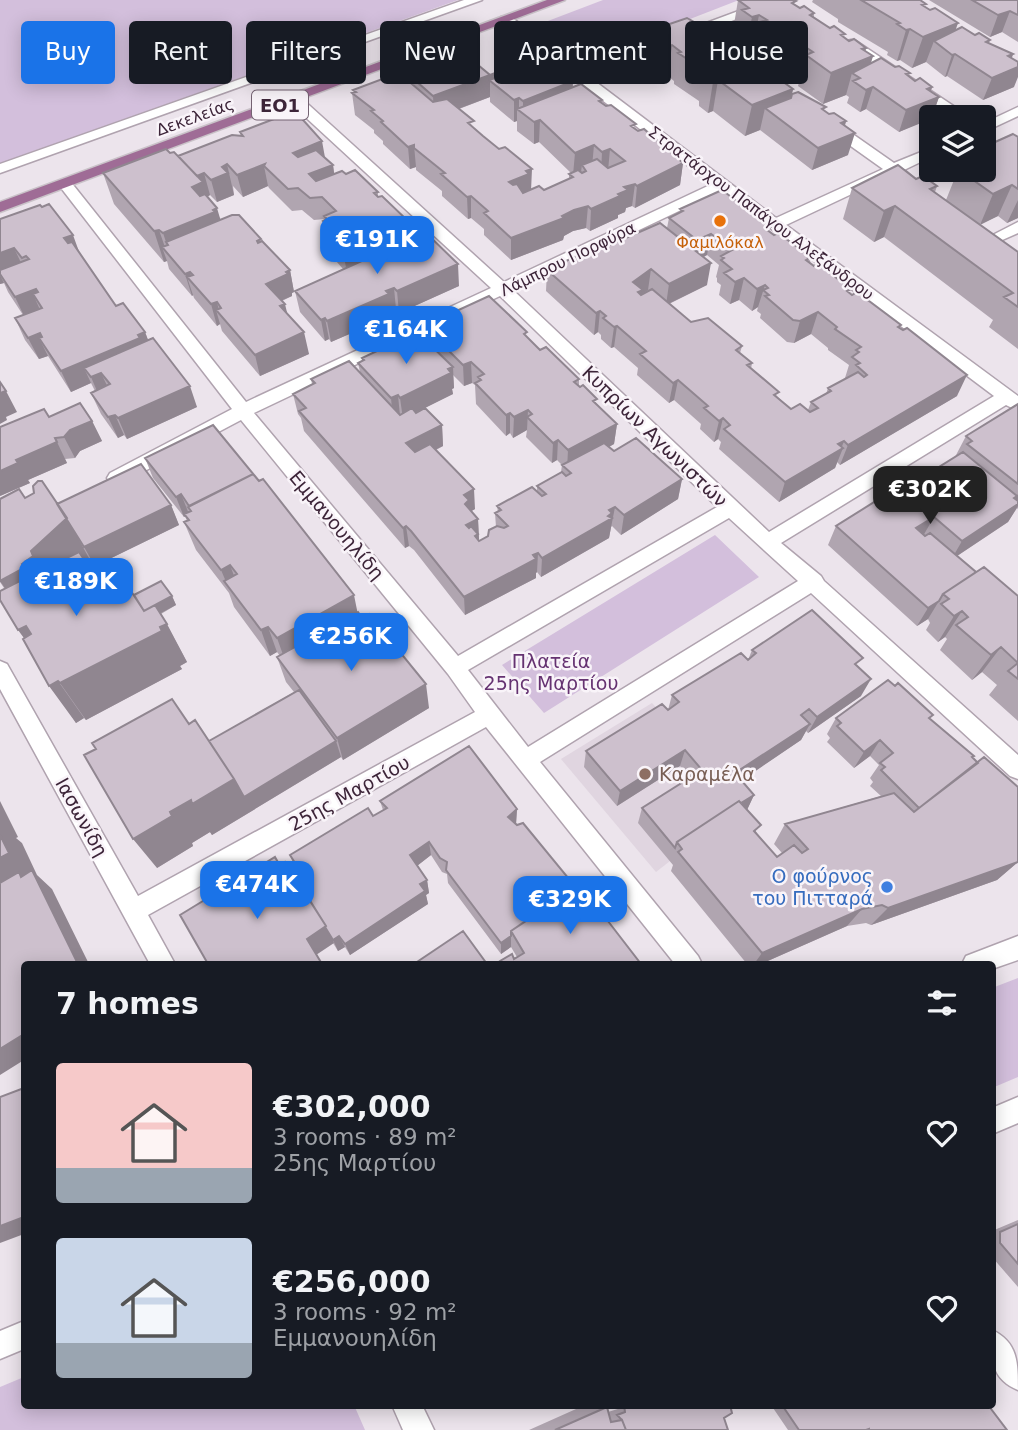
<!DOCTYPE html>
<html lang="en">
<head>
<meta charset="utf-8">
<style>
  body { margin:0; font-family:"DejaVu Sans",sans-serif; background:#242831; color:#f1f3f6; height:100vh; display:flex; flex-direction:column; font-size:26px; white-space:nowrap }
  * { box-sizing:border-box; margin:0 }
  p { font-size:23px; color:#9ea1a6 }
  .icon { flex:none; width:38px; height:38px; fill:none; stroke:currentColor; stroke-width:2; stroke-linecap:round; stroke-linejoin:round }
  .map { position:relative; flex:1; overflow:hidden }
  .side { position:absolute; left:21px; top:961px; width:975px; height:448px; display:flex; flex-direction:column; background:#171b24; border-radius:7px; box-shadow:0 4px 18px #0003 }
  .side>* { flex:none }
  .top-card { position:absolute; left:21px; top:21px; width:976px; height:63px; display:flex; gap:14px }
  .fabs { position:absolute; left:919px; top:105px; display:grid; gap:14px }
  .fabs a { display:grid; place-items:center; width:77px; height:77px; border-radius:7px; background:#171b24; box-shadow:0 4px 18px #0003; font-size:35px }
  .price { position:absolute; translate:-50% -60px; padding:0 16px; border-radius:14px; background:#1a73e8; color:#fff; font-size:23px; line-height:46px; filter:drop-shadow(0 2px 4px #0008) }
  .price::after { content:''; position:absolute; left:50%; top:42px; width:21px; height:16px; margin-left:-10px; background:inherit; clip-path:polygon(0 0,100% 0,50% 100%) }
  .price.on { background:#222; color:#fff }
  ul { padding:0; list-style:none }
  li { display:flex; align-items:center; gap:21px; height:175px; padding:0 35px }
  li span { display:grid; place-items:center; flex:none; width:196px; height:140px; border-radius:7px; color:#555 }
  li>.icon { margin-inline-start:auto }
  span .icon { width:84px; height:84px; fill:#fffc; stroke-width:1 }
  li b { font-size:30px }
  h2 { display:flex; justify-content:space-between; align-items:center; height:84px; padding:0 35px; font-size:30px }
  .chip { padding:0 24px; border-radius:7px; background:#171b24; box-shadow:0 4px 18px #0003; font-size:24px; line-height:63px }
  .chip.on { background:#1a73e8; color:#fff }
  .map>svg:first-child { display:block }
</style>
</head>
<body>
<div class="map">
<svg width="1018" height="1430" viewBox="0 0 1018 1430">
  <rect width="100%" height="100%" fill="#ece4ec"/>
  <path fill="#e0d5e0" d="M652,703L729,789L670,861L656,872L561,759Z"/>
  <path fill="#d3bfdc" d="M0,0H458L0,164Z
    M603,0H739L587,59L540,24Z
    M715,535L759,577L544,713L502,665Z
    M1018,978V1077L992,1088V988Z
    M24,1377V1405H354L365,1430H0V1387Z"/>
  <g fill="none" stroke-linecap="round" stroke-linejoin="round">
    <g stroke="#b0a3af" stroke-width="3">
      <path id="street" d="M464,0H482L0,173V164Z
        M768,0H786L588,76L776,218L883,169L824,127V121H834L894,163L931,148V157L904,170L921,184L919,187H909L892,175L786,225L1018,396V411L1006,405L781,543L821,576L824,581L1018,755V779L1010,776L811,593L540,762L698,956L702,964H675L486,727L148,915L175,964H150L0,689V661L7,664L138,896L475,712L448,674L241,420L122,483H110L107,478L110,473L232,409L58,184L65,180L70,181L246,402L491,288L289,102V96H299L504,282L712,184L501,23V17H511L580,70ZM721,191L994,396L769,532L513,290ZM500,296L717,507L458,656L254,413ZM729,518L798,581L528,747L468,670Z
        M851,40L856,41L970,117H954L846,47V41Z
        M1018,107V116L984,132V123Z
        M1018,222V233L991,245L983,240Z
        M1018,936V960L992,969V964H962L966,956Z
        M1018,1097V1123L992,1134V1108Z
        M24,1321V1349L0,1359V1331Z
        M992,1330C1018,1342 1018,1363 1018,1390C989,1378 992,1357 992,1330Z
        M392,1405H422L434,1430H403Z"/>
    </g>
    <g stroke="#c9c2c8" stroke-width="3">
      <path id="primary" d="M547,0H565L0,212V202Z"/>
    </g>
    <use href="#street" fill="#fff" fill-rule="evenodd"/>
    <use href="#primary" fill="#9f6c96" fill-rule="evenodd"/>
  </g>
  <path fill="#b0a5b0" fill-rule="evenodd" d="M738,0L795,5L800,8L814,13V17L849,41L866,48L865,51L871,63L909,76L915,81L932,87L931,91L939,97L932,117L899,132L866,109L860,112L847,103L849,97L846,95L823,104L798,86L800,79L793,81L780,72L782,66L771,59L764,61L754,53L755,47L753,46L746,48L737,41L738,35L733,31Z
    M813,0H920L925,7L955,30L975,35L990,40L989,43L1013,54L1012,58L1014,87L983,100L947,76L945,77L926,62L912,68L900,60L897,61L887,55L888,52L838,22V19L812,2Z
    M929,0H1018V42L1002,32L990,37Z
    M652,30L711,36L716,39L742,51L740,57L760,71L793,89L792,94L829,114L846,121L845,126L848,155L812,170L760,130L745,136L713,111L708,113L699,106V101L674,84V81L668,76L665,77L649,61Z
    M404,71L573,77V87L602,100V103L635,129L683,163L680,185L635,208L632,206L626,208L625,212L618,215V218L590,231L586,228L573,231L564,236L563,240L511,260L484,235V229L471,218L468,219L442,196V191L416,170V167L410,169L383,144V141L374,133V130L355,115L352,93L354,92L353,90L404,73ZM490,97V102L514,122L517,121V131L534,144L539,142L571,173L569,174V179L544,190L531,189L474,128L459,109Z
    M240,132L325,158L333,165L334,174H346L378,192V197L407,220L409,236L459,286L399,313L396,309L391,312V316L331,342L329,339L325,341L300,312L295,291L343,269L336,261L334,250L326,243L323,221L325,219L314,220L302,210L292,211L269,188L268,186L243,197L233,186L234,195L217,202L210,195L207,197L221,220L262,242L290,270L294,292L292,293V296L282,301L287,313L309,354L260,376L222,331L220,324L217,326L194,298L193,295L192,296L169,269L167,261L164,262L114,204L103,173L170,153L178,156L241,136Z
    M1018,137V218L1007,223L998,216L980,224L1018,252V349L989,327L993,320L884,237L874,242L843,219L852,188L916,179L937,186L935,192L946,200L958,170H984Z
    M680,209L770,232L811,257L810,263L850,293L900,328L957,396L840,465L837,462L835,468L779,502L719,449L721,442L718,439L714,442L700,429L701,424L674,400L669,403L637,375L638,368L614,347L611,348L601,339V335L598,332L594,335L546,291L547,270L610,245L667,228L669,218L680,212ZM707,255L719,265L716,277L717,278V282L721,285L719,295L730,304L739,300L752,311L758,307L757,311L761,314L760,318L787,342L794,343L811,334L828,348V350L849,365L845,378L846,379L828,388L826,394L811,402L808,410L791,409L778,397L751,369L752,363L740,353L742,346L691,322L669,304L707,285L704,257Z
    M0,219L80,253L116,306L145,332L148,340L197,407L127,439L124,435L118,438L101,414L91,393L95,391L91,383L71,392L48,356L39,359L25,340L15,318L23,315L8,292L4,283L0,284Z
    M441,318L527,337L540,350L579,379V386L617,424L614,444L609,447L614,451L682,479L678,499L621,535L612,526L611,527L609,538L541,577L537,572L536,573V578L465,615L414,550L409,546L405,548L304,431L301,418L298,414L293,394L312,384L311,379L360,372L358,363L363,361L362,358L427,342L426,328L441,321ZM453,375L464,386L472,383L475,385L476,404L506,436L510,433L513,438L527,430L526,437L552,463L557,460L562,465L561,472L537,486V491L497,506L498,512L495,513L496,527L488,536L479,541L478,519L471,511L475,509L436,450L443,446L442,425L416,412L453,394L452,389L454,388Z
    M1018,404V509L1017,508L1008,522L957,556L976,572L1018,596V721L989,695L997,685L982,672L972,680L940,650L947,639L945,637L938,642L926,630L930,623L928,619L917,626L828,545L836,526L902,490L955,457L966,436Z
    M49,417L92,421L102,441L80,451L75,458L65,459L67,463L28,480L30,483L0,496Z
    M145,458L358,612L429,708L343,760L341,757L212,835L210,832L192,843L193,846L157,868L189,724L209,741L294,692L286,682L277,657L280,656L277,652L270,656L234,607L229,593L196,550L184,522L187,521L185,516L184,517L153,478Z
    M25,498L57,504L171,505L179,525L95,566L89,558L90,560L87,564L105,591H116L134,595L172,596L176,605L161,614L187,662L180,666L182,669L86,720L84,718L76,723L24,638L4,588L0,582V499Z
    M752,650L858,667L861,696L808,733L806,731L801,740L741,780L754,795L747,810L757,834L777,857L782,853L774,844L785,824L881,796L870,786L873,782L870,778L879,765L870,756L854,768L827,742L830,738L827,734L836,718L930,719L974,756L973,758L1018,862L997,880L871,925L866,923L847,926L761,964H747L671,871L673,865L638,823L642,808L690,778L680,766L617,806L584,767L586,751L668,710L672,695L748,660Z
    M380,801L517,809L516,824L641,964H500V961L517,957L511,947L501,954L448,883L447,874L442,872L431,855L417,866L427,880L429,893L426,895L428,904L350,955L345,947L338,951L333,943L208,964L280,866L289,868L294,864L290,855L373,816L383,810Z
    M1018,1220V1287L992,1257V1231Z
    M585,1405H605L608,1412L621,1408L620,1405H730L724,1418L728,1430H529Z
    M771,1405H988L1007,1430H788Z"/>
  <path fill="#908690" d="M1010,11L1002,32L990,37L998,15Z
    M759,15L753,46L746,48L752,17Z
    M958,23L948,52L934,41L926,62L912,68L923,37Z
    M778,28L771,59L764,61L771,30Z
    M910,29L900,60L897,61L906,30Z
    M672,45L668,76L665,77L669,46Z
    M807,48L799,79L793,81L800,50Z
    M866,48L863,61L873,56L864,88L860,78L852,73L846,95L823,104L831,73L862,49Z
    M955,54L947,76L945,77L952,55Z
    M1013,54L1006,72L1018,67V77L1014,87L983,100L992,78L1008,56Z
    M490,75V97L434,118L433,96Z
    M573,77L572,99L523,113V101Z
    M718,80L713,111L708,113L713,82Z
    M873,87L866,109L860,112L866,90Z
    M932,87L927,102L939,97L931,119L899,132L906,110L927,89Z
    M793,89L786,120L765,108L760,130L745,136L752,105Z
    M519,98V110L517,109V121L514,122V100Z
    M540,120L539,142L534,144V122Z
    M846,121L841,138L855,133L848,155L812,170L818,148L841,123Z
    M322,141L326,163L297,175L293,153Z
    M414,145L416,167L410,169L408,147Z
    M594,145L592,167L582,165L581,172L573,175L575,153Z
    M610,149L608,171L601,174L602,152Z
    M683,163L680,185L635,208L637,186Z
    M227,164L234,195L217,202L211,180L222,167Z
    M265,164L264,166L268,186L243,197L237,175Z
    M333,165L336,187L313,196L309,174Z
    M532,169L531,191L509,204V182L526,171Z
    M204,173L210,195L207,197L213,210L217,208L226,239L168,245L166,242L163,233L192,187L193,178Z
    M635,184L632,206L626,208L625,212L618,215V218L590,231L591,209L618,194L624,187Z
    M1012,185L998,216L980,225L993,194Z
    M471,196V218L468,219L467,197Z
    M1018,200V218L1007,223Z
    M588,206L586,228L573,231L564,236L563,240L511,260V238L574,210Z
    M895,206L884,237L874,242L884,211Z
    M407,220L409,242L362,261L358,257L360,267L347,273L343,251Z
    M159,230L167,253L162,247L167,261L164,262L154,231Z
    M711,234L707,255L693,262L697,240Z
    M73,235L81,257L64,238Z
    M14,248L24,269L0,274V253Z
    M711,263L707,285L666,305L669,284Z
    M458,264L459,286L399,313L397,291Z
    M651,269L648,290L642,294L640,312L633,282Z
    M290,270L294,292L292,293V296L271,305L266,284Z
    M190,272L194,285L187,277L193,295L192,296L185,274Z
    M0,275L4,283L0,284Z
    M744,278L739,300L730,304L735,282Z
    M765,285L758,307L752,311L757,289Z
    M394,288L396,309L391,312V316L331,342L327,321Z
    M36,289L46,310L33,294L41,312L25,318L15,297Z
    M217,302L220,315L216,310L220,324L217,326L211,304Z
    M285,304L290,325L280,306Z
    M600,311L598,332L594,335L596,313Z
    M818,312L811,334L794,343L800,321Z
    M325,318L329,339L325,341L321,320Z
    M617,326L614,347L611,348L614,327Z
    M145,332L153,353L101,373L111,394L100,398L91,377L84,368L91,383L71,392L61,371Z
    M304,332L309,354L260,376L255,355Z
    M40,333L51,355L39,338L48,356L39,359L28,338Z
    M471,362L472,383L464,386L463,365Z
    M453,367L454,388L452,389L453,394L403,419L400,398Z
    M967,375L957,396L840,465L848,445Z
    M678,380L674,400L669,403L673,383Z
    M190,386L197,407L127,439L118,418Z
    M6,391L17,412L6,417L7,420L0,424V393Z
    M398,395L400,416L393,419L391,398Z
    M528,410L527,430L513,438L514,417Z
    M510,413V433L506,436V415Z
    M115,415L124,435L118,438L108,417Z
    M723,418L718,439L714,442L719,421Z
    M92,421L102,441L80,451L75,458L64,437L70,430Z
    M617,424L614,444L567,470L568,450Z
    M442,425L443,446L408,463L406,443Z
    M558,440L557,460L552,463L553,443Z
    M844,441L841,449L843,448L835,468L779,502L785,482L838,444Z
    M57,442L67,463L28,480L30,483L0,496V471L16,460Z
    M682,479L678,499L621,535L624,515Z
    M474,489L475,509L470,512L466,524L464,495Z
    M181,494L189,514L184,517L176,497Z
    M1018,494V506L1008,522L951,560L962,541L1017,496L1007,511Z
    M171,505L179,525L95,566L84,547Z
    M615,507L609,538L541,577L542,558L609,510Z
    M934,517L923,536L916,528Z
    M67,518L90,560L57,592L49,610L28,621L0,581V555L22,564L31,551Z
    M478,519L479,539H478L466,525Z
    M406,526L409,546L405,548L403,528Z
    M538,553L537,572L536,573V578L465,615L464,597Z
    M230,565L240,592L227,584L221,570Z
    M354,595L359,620L286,663L277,638Z
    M172,596L176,605L135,627L130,618Z
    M939,601L928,619L917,626L928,608Z
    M962,611L945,637L938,642L954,616Z
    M167,624L187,662L180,666L182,669L86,720L60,683Z
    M26,626L54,664L46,668L18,630Z
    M268,627L277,652L270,656L261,630Z
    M1001,647L982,672L972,680L991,655Z
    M871,679L861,696L808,733L817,717Z
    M58,681L84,718L76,723L49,686Z
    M426,684L429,708L343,760L337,738Z
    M810,724L801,740L729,789L735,773Z
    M880,740L870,756L854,768L864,752Z
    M336,741L341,757L212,835L210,832L192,843L193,846L157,868L133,839L170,812L191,800L234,779Z
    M685,750L680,766L617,806L620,791Z
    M754,795L747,810L682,849L680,845Z
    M0,801L18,837L16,838L22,843L37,875L52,889L89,964H78L0,913Z
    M517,809L516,824L508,831V817Z
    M429,842L431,855L413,869L410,855Z
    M1018,862L997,880L871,925L888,908Z
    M427,880L429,893L426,895L428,904L350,955L345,944L420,884Z
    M862,909L847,926L761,964H754L762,953Z
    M326,926L334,943L316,955L307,939Z
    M339,936L345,947L338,951L333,940Z
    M511,936V947L501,954V943Z
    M24,1034V1060L0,1075V1049Z
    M24,1217V1234L0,1243V1226Z"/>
  <path fill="#cdc0cd" stroke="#908690" stroke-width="2" d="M738,0H793L796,1L792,3L800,8L804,6L814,13L810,15L830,28L834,26L845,34L841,35L849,41L854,39L866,48L862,49L873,56L831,73L806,55L813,52L807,48L800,50L787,41L794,39L778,28L771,30L760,22L767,20L759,15L752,17L742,10L749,8Z
    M861,0H920L926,4L922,5L930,10L935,8L958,23L923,37L910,29L906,30L897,24L900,23Z
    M972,0H1018V15L1010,11L998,15Z
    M687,18L712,32L708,33L716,39L722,37L742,51L735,53L744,60L748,58L761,67L756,68L762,73L768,71L793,89L752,105L718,80L713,82L704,75L709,73L678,53L681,52L672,45L669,46L652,30Z
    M962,27L975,35L979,33L990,40L986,42L1013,54L1008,56L1018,62V67L992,78L955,54L952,55L934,41Z
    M460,50L490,75L433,96L417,82L412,84L433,102L447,99L474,121L468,123L483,136L499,149L505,147L532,169L526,171L529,174L509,182L513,185L517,184L523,193L539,186L544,190L573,177L569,174L578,170L582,173L586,171L582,165L597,159L608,168L625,161L610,149L602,152L594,145L575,153L540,120L534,122L517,109L581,84L602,100L599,101L606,106L611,105L636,124L631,126L638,131L644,129L683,163L637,186L635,184L624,187L628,190L618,194L620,196L591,209L588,206L574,210L562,216L564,218L511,238L484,213L488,211L471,196L467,197L441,174L445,173L414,148V145L408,147L381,122L383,121L371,111L374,110L352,93L356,92L353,90L401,72L406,73L404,71Z
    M539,57H547L573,77L568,79L571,82L523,101L519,98L514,100L489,80L495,78L491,76Z
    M881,58L895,67L899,66L910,73L906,74L915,81L920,78L932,87L927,89L939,97L906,110L873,87L866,90L853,81L860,78L852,73Z
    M529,60L530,61L491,76V79L490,80V75Z
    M798,92L826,107L822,109L829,114L834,113L846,121L841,123L855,133L818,148L765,108L791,98L792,94Z
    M295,111L322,141L293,153L298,157L316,150L333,165L309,174L316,181L342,171L346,174L355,170L378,192L374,193L378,197L382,196L407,220L404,221L406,224L343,251L332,240L338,237L323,221L327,219L324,216L336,211L322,197L310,198L298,188L288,189L264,166L265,164L237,175L227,164L222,167L228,173L211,180L204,173L197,176L178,156L232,135L243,136L240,132Z
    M1013,134L1018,137V189L1012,185L993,194L959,170H984V147Z
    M166,149L170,153L174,152L203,182L192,187L200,196L205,194L217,208L213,210L215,212L163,233L159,230L154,231L103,173Z
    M898,165L916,179L923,176L937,186L930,189L1018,252V307L1004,297L1013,293L895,206L884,211L852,188Z
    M722,190L771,227L766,229L774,235L778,233L811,257L806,260L814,266L818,264L851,289L847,291L852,295L857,292L901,325L898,327L903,330L907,328L967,375L848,445L844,441L838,444L843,448L785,482L724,429L730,425L723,418L719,421L704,408L708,406L678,380L673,383L640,354L646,351L617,326L614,327L603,318L606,316L600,311L596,313L547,270L604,243L610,245L660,223L711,263L669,284L651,269L633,282L643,290L638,292L641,295L652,289L691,322L708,318L742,346L736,350L752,363L747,365L779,392L774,395L791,409L800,404L810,412L818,408L811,402L831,391L828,388L858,372L864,377L867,375L856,365L860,363L852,357L859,352L856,350L861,347L835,329L837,327L818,312L800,321L793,320L765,296L769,295L763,290L768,288L765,285L757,289L744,278L735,282L724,273L732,269L721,260L724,258L721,256L732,250L711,234L697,240L669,218L683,211L680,209Z
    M49,204L73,235L64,238L68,243L72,242L116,306L123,303L145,332L138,335L140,338L61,371L39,338L42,337L40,333L28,338L15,318L42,308L33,294L38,292L36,289L15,297L0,274V270L29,259L26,256L22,258L14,248L0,253V219L40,205L42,207Z
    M232,215H239L261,239L257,241L258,243L262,241L290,270L286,272L288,274L266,284L285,304L280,306L304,332L255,355L216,310L221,308L217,302L211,304L187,277L193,275L190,272L185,274L162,247L168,245L166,242Z
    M423,230L458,264L397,291L394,288L386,291L389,294L327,321L325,318L321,320L295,291L362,261L358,257Z
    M489,296L527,332L524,334L540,350L546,347L579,379L574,382L580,387L583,385L597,399L593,401L617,424L568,450L558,440L553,443L527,417L532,414L528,410L514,417L510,413L506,415L475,383L481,380L478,377L484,374L471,362L463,365L426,328L443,320L441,318Z
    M417,332L453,367L448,369L451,373L400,398L398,395L391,398L358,363L364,360L362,358Z
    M153,338L190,386L118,418L115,415L108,417L91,393L110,384L101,373L91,377L84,368Z
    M349,361L400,415L412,408L416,413L425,408L442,425L406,443L415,452L430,444L474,489L464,495L469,500L465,504L478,519L466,525L469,528L471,526L478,534L475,536L479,541L488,536L489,530L497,526L504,528L508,526L495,513L501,510L497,506L532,487L542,496L546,494L537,486L562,472L566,476L571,473L562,465L604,443L614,451L636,438L682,479L624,515L615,507L609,510L612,513L608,516L612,518L542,558L538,553L533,555L536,559L464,597L411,531L406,526L403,528L299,411L306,408L293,394L315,383L311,379Z
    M0,382L6,391L0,393Z
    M80,403L92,421L70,430L64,437L55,438L57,442L16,460L18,463L0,471V427L44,409L49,417Z
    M1018,404V484L967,444L972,441L966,436Z
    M213,425L259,481L253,474L189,506L181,494L176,497L145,458Z
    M963,452L1017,496L1014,498L1018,501V504L962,541L934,517L916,528L925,536L930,533L976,572L943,594L939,601L928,608L836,526L898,487L902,490Z
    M141,464L171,505L84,547L57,504Z
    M253,474L259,481L263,479L354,595L277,638L268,627L261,630L224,581L237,574L230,565L221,570L184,522L189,520L184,514L191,511L188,507Z
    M38,481H42L67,518L31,551L33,556L22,564L24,568L0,581V499L19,489L25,498L34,493L33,486Z
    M79,552L105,591L113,587L115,592L127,585L144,611L155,605L167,624L160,627L162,631L60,683L58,681L49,686L23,639L31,634L26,626L18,630L0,600V591L28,577L23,570L41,561L46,568Z
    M984,567L1018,596V663L1001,647L991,655L956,625L968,617L962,611L954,616L941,604L949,599L943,594Z
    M161,581L172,596L144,611L134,595Z
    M812,610L863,658L855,664L871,679L817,717L809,709L801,715L810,724L735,773L754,795L741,803L739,801L677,842L675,848L642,808L702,770L685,750L620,791L586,751L662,704L668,710L679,702L672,695L741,653L748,660L756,653L752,650Z
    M358,612L362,618L369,614L426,684L337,738L277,657Z
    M1018,663V679L1008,671Z
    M888,680L895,686L898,683L933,715L929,718L974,756L972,757L978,763L919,808L881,770L885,767L880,763L893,753L880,740L864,752L837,726L841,723L836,718Z
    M299,690L336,741L244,797L234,779L209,741Z
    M172,699L189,724L195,720L197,723L234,779L192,804L191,800L170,812L172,816L133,839L84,755L96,749L92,743Z
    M469,746L517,809L508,817L517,825L523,823L574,885L569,889L571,891L511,931V936L501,943L446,870L447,862L440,858L429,842L410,855L427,880L420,884L425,891L345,944L339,936L333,940L325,927L326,926L289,867L295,863L290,855L368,808L373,816L387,808L380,801Z
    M984,757L1018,787V862L888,908L882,905L862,909L762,953L678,852L682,849L677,842L739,801L761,825L754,831L777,857L794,845L802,853L808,849L785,824L894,793L914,812Z
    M0,835L9,853L0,858Z
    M275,857L280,866L285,862L326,926L307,939L322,964H208L180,915Z
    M32,870L78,964H24V1034L0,1049V883L19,872L21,877Z
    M574,888L578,894L584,890L641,964H502L500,961L512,954L514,959L524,953L511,931Z
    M463,931L487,964H414Z
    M24,1088V1217L0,1226V1097Z
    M1018,1224V1264L1000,1243V1232Z
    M624,1405H730L732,1413L724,1418L728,1430H626L622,1420L617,1415L625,1412Z
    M782,1405H988L1007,1430H869V1429L866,1430H799Z
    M607,1407L611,1422L622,1420L626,1430H555Z"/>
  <circle fill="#e8710a" stroke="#f9f4f9" stroke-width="2.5" cx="720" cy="221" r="7"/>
  <circle fill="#8d6e63" stroke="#f9f4f9" stroke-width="2.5" cx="645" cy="774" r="7"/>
  <circle fill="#3f7fe0" stroke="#f9f4f9" stroke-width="2.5" cx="887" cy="887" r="7"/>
  <g text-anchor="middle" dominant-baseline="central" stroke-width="5" stroke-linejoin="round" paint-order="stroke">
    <g font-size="16" fill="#3d2539" stroke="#f9f4f9">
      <text transform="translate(195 117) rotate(-20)">Δεκελείας</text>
      <text transform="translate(761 213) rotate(37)">Στρατάρχου Παπάγου Αλεξάνδρου</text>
      <text transform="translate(568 259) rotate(-26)">Λάμπρου Πορφύρα</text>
    </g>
    <g font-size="16" fill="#c56008" stroke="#f9f4f9">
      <text x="720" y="242">Φαμιλόκαλ</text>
    </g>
    <rect fill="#f9f4f9" stroke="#756373" stroke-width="2" x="252" y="90.5" width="56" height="29" rx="5"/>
    <g font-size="18" font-weight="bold" fill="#3d2539">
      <text x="280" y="105">ΕΟ1</text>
    </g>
    <g font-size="19" fill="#3d2539" stroke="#f9f4f9">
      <text transform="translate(655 436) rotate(44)">Κυπρίων Αγωνιστών</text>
      <text transform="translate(337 525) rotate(50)">Εμμανουηλίδη</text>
      <text transform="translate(349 793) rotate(-29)">25ης Μαρτίου</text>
      <text transform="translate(82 817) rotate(61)">Ιασωνίδη</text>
    </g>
    <g font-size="19" fill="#653271" stroke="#f9f4f9">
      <text x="551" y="661">Πλατεία<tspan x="551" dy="22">25ης Μαρτίου</tspan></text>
    </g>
    <g font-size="19" fill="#785e54" stroke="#f9f4f9" text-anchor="start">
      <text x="659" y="774">Καραμέλα</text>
    </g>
    <g font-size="19" fill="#366cbe" stroke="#f9f4f9" text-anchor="end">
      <text x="873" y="876">Ο φούρνος<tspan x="873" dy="22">του Πιτταρά</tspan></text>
    </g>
  </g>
</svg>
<div class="fabs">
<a><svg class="icon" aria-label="layers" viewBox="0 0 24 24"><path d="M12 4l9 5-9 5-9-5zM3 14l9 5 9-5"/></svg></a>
</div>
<b class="price" style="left:377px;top:276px">€191K</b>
<b class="price" style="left:406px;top:366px">€164K</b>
<b class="price on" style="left:930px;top:526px">€302K</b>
<b class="price" style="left:76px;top:618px">€189K</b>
<b class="price" style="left:351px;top:673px">€256K</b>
<b class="price" style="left:257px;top:921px">€474K</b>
<b class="price" style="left:570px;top:936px">€329K</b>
<div class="top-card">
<a class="chip on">Buy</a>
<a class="chip">Rent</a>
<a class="chip">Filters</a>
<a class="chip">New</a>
<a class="chip">Apartment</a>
<a class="chip">House</a>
</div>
<section class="side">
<h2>7 homes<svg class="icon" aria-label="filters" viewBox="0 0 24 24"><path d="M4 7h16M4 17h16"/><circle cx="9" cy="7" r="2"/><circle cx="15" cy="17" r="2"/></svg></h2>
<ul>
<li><span style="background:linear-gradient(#f6c9c9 75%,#9aa5b1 0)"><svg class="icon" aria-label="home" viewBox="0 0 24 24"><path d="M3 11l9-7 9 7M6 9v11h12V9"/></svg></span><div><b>€302,000</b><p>3 rooms · 89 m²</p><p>25ης Μαρτίου</p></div><svg class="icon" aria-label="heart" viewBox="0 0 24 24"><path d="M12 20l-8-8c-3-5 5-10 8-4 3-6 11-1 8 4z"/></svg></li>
<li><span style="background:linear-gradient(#c9d6e8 75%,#9aa5b1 0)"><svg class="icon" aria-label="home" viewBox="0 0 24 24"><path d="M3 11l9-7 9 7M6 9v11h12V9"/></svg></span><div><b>€256,000</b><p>3 rooms · 92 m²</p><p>Εμμανουηλίδη</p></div><svg class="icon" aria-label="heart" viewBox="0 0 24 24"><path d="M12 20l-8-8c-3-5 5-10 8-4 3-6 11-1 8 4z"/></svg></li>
</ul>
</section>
</div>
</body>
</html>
